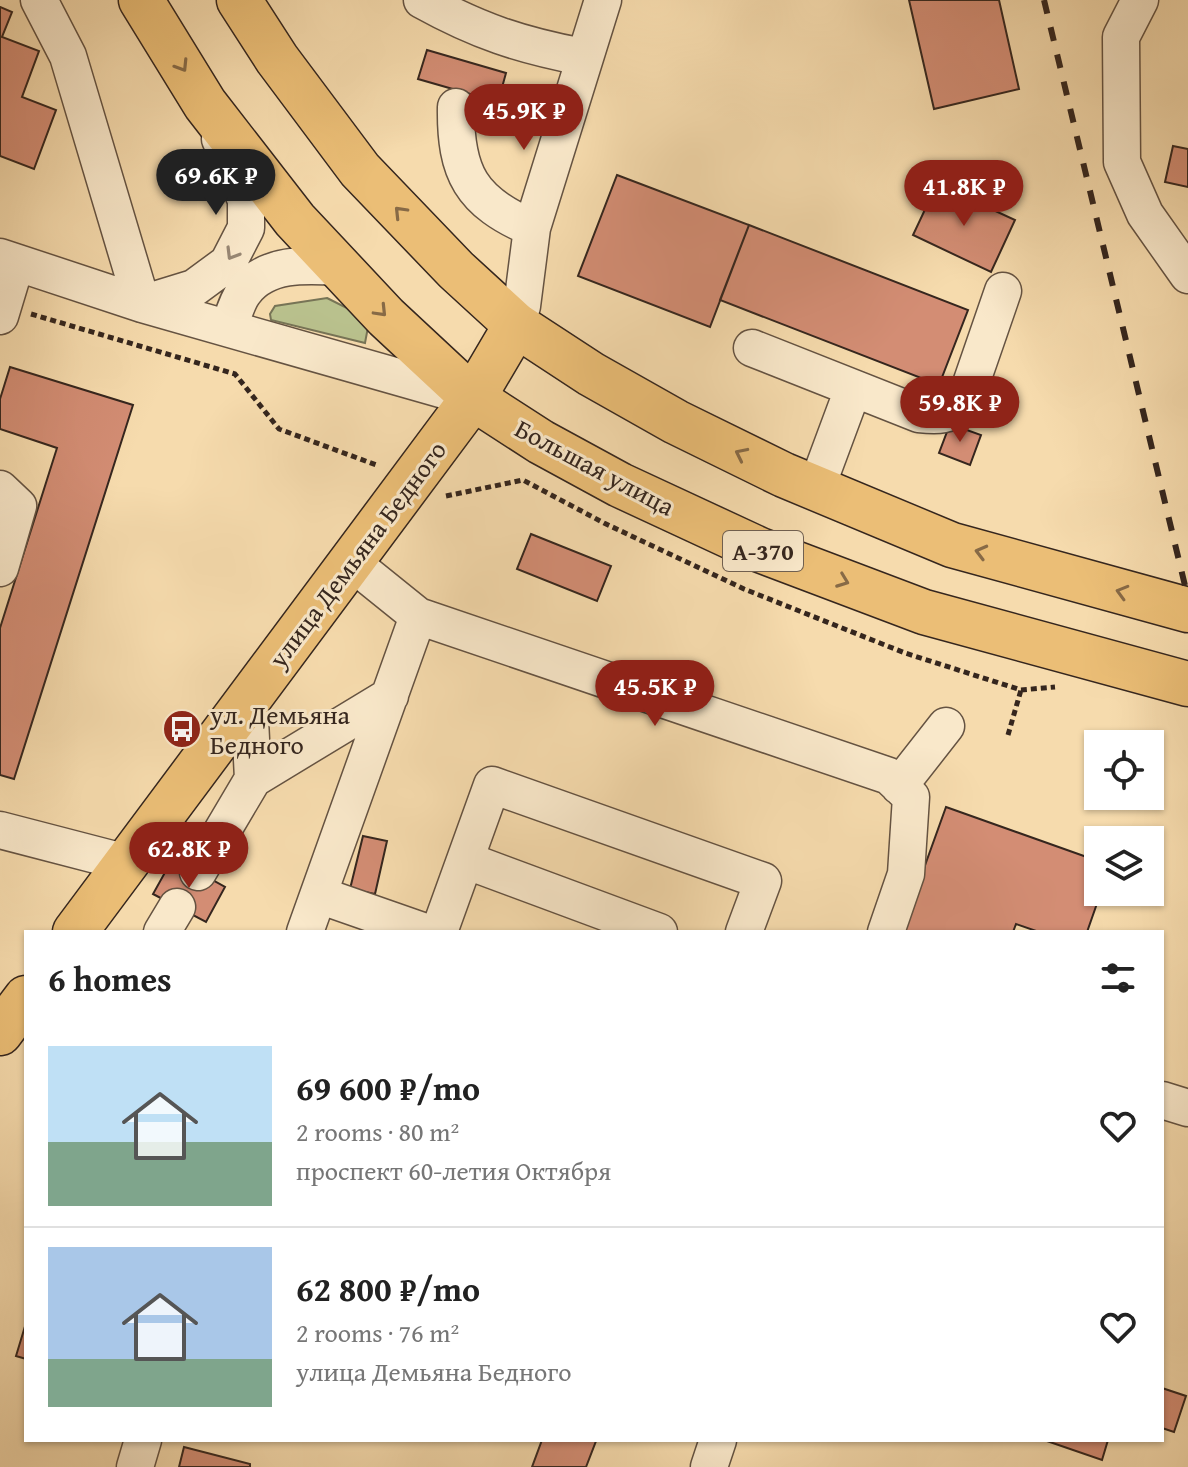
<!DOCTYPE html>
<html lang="en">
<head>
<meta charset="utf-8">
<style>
  body { margin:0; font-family:"Gentium Book Plus",serif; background:#f6f6f6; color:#222; height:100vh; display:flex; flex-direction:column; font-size:30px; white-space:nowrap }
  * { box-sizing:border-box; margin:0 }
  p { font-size:26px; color:#767676 }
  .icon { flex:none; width:44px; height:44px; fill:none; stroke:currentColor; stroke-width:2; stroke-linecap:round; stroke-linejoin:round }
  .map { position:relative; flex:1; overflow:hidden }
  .side { position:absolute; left:24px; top:930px; width:1140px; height:512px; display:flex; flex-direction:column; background:#fff; border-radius:0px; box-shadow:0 2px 6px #0004 }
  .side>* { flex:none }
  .controls { position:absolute; left:1084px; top:730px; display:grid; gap:16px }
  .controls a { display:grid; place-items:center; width:80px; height:80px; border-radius:0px; background:#fff; box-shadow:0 2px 6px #0004; font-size:40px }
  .price { position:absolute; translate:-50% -68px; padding:0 18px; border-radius:28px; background:#8f2418; color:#fff; font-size:26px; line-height:52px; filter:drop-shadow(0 2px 4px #0008) }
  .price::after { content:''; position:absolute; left:50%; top:48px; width:24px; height:18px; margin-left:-12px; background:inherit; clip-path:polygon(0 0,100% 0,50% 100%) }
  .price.current { background:#222; color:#fff }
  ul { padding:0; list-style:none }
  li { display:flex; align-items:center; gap:24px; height:200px; padding:0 24px }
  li+li { border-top:2px solid #e0e0e0 }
  li span { display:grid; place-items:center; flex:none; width:224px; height:160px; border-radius:0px; color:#555 }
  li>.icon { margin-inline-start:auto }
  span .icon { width:96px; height:96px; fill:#fffc; stroke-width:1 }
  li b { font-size:34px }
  h2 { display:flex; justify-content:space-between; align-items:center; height:96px; padding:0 24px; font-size:34px }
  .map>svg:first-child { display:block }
</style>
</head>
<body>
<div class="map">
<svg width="1188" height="1467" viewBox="0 0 1188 1467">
  <rect width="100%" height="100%" fill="#f6dbad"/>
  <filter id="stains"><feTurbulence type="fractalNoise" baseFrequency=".0025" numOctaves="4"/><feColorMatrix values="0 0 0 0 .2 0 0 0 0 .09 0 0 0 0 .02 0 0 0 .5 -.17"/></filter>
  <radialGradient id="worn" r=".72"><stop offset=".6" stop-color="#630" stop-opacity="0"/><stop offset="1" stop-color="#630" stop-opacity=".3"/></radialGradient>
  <path fill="#b9c18d" stroke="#777456" stroke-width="2" d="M327,298L347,308L368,327L365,343L271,320L270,314L275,306Z"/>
  <path fill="#d38d74" stroke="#35261e" stroke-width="2" d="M909,0H999L1019,89L934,109Z
    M0,7L12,12L2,37L39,51L22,97L56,110L34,169L0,156Z
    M427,50L506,73L498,102L418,79Z
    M1173,146L1188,149V187L1165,182Z
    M617,175L749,225L710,327L578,276Z
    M937,184L1015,220L991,272L913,235Z
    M749,225L968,310L939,385L720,300Z
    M10,367L133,405L14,779L0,775V628L57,448L0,429V399Z
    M950,424L981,435L970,465L939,453Z
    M531,534L611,566L597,601L517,569Z
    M946,807L1098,861V892H1101L1087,932H1039L1016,924L1013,932H901Z
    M363,836L387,841L375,894L350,889Z
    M173,858L225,887L206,922L153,894Z
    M26,1323V1359L16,1356Z
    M1162,1388L1186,1396L1174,1432L1162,1428Z
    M542,1440H593L596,1441L586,1467H532Z
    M1044,1440H1108L1102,1460Z
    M184,1447L250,1464V1467H179Z"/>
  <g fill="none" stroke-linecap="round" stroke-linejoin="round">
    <g stroke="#655342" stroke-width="39">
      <path id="minor" d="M39,0L68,56L142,304L194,288L228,263L246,228V200L220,139
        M422,0C478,31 520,45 583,57
        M1140,0L1121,37L1122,162L1145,214L1188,275
        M456,107C455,173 471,202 532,228
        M0,257L142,304L472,398
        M0,316L16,263
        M516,325L522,306L532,228L603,0
        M229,328C233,316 237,301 244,292C266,262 307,265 339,267
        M752,348L919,414C938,416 949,416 964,404L1003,291
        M817,486L853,389
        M0,489L18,506L0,568
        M351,562L418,616L889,776L911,797L906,874L886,932
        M253,779L390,696
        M899,786L946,726
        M0,830L127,863
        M465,860L659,932
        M198,872L253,779L249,700
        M319,895L425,932
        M162,932L177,907
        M305,932L418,616
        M439,932L492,785L763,881L744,932
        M1162,1100L1188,1108
        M135,1467L143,1440
        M709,1467L718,1440"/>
    </g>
    <g stroke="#35261e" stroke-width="47">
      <path id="major" d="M75,932L473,398L516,325
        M0,1033L26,998"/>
    </g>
    <g stroke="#35261e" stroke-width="47">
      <path id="highway" d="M141,0L205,104L295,220L386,317L473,398L541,442L620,485L760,550L924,612L1188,684
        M239,0L277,59L360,170L456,270L516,325L591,374L676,422L784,475L952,545L1188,610"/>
    </g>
    <path stroke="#35261e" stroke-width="5" stroke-dasharray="6 4" stroke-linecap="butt" d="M31,314L235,374L279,429L379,466
      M446,496L523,480L604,523L744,589L905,653L1021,690L1055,687
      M1008,735L1021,690"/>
    <use href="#minor" stroke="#f9e8ca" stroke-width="36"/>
    <use href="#major" stroke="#ebbe76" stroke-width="44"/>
    <use href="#highway" stroke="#ebbe76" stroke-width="44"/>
    <path stroke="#35261e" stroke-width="6" stroke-dasharray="14 14" stroke-linecap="butt" d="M1044,0L1188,598"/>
  </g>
  <defs><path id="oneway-chevron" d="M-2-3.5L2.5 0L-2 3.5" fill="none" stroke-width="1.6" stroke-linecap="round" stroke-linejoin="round" transform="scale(2)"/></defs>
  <g stroke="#876a46">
    <use href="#oneway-chevron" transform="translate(182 66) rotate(58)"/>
    <use href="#oneway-chevron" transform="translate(400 212) rotate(-134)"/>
    <use href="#oneway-chevron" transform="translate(381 311) rotate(46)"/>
    <use href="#oneway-chevron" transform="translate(741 454) rotate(-154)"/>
    <use href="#oneway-chevron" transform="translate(981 552) rotate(-165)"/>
    <use href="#oneway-chevron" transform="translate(843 581) rotate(21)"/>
    <use href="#oneway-chevron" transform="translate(1122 592) rotate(-164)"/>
  </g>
  <use stroke="#978774" href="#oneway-chevron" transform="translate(232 254) rotate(121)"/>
  <defs>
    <g id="bus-disc" transform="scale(2)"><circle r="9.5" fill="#8f2418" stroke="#f9e8ca"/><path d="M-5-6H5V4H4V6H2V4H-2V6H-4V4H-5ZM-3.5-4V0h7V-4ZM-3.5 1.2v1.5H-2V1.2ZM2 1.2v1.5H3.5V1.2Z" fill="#fff"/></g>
  </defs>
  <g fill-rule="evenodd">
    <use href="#bus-disc" x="182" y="729"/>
  </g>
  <g text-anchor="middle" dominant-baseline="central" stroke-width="6" stroke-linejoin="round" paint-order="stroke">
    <rect fill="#f9e8ca" stroke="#706052" stroke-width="2" x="723" y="531" width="80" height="40" rx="6"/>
    <g font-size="24" font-weight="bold" fill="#35261e">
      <text x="763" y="551">А-370</text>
    </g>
    <g font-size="26" fill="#35261e" stroke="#f9e8ca">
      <text transform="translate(595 467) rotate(28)">Большая улица</text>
      <text transform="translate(357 554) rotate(-53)">улица Демьяна Бедного</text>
    </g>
    <g font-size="26" fill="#35261e" stroke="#f9e8ca" text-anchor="start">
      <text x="210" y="714">ул. Демьяна<tspan x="210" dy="30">Бедного</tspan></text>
    </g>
  </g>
  <rect width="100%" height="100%" filter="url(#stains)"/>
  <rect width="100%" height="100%" fill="url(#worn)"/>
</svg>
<div class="controls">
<a><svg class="icon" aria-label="locate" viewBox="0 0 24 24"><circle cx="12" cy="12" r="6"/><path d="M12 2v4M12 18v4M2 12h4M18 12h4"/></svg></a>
<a><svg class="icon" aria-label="layers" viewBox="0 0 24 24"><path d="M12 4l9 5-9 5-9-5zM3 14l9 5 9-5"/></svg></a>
</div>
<b class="price" style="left:524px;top:152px">45.9K ₽</b>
<b class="price current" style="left:216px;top:217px">69.6K ₽</b>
<b class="price" style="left:964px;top:228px">41.8K ₽</b>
<b class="price" style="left:960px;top:444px">59.8K ₽</b>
<b class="price" style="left:655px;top:728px">45.5K ₽</b>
<b class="price" style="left:189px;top:890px">62.8K ₽</b>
<section class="side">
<h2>6 homes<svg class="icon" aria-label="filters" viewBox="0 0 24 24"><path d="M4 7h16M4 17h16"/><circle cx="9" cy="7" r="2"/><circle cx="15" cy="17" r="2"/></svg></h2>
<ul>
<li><span style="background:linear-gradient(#bfe0f5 60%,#7fa58c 0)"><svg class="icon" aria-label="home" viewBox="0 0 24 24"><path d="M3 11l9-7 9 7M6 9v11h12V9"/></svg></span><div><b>69 600 ₽/mo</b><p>2 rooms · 80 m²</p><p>проспект 60-летия Октября</p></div><svg class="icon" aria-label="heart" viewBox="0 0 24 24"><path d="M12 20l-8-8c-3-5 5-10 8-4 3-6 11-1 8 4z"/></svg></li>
<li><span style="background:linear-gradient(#a9c7e8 70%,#7fa58c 0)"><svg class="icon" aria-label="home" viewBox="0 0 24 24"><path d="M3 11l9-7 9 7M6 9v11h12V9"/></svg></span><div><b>62 800 ₽/mo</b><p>2 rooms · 76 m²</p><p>улица Демьяна Бедного</p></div><svg class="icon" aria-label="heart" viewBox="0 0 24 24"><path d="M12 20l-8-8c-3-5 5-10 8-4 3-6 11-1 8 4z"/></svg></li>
</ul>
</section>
</div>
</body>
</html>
